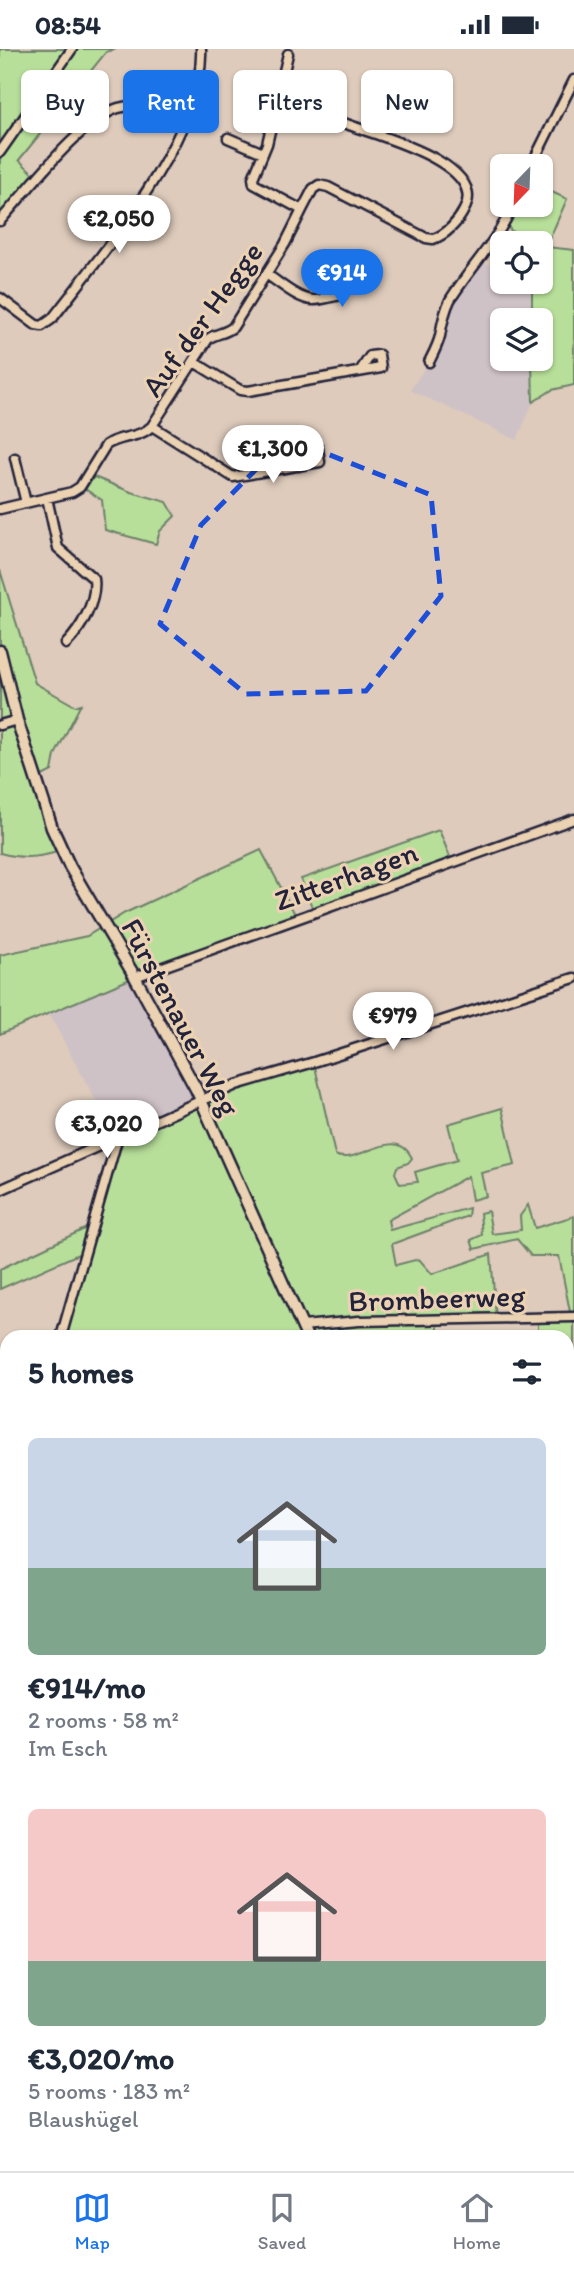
<!DOCTYPE html>
<html lang="en">
<head>
<meta charset="utf-8">
<style>
  body { margin:0; font-family:Itim,sans-serif; background:#f2f2f3; color:#1f2937; height:100vh; display:flex; flex-direction:column; font-size:26px; white-space:nowrap }
  * { box-sizing:border-box; margin:0 }
  p { font-size:23px; color:#747a83 }
  .icon { flex:none; width:38px; height:38px; fill:none; stroke:currentColor; stroke-width:2; stroke-linecap:round; stroke-linejoin:round }
  .map { position:relative; flex:1; overflow:hidden }
  .details { position:absolute; left:0px; top:1281px; width:574px; height:842px; display:flex; flex-direction:column; background:#fff; border-radius:21px 21px 0 0; box-shadow:0 2px 5px #0004 }
  .details>* { flex:none }
  .banner { position:absolute; left:21px; top:21px; width:532px; height:63px; display:flex; gap:14px }
  .needle { width:46px; rotate:203deg }
  .controls { position:absolute; left:490px; top:105px; display:grid; gap:14px }
  .controls a { display:grid; place-items:center; width:63px; height:63px; border-radius:10px; background:#fff; box-shadow:0 2px 5px #0004; font-size:35px }
  .price { position:absolute; translate:-50% -60px; padding:0 16px; border-radius:24px; background:#fff; color:#222; font-size:23px; line-height:46px; filter:drop-shadow(0 2px 4px #0008) }
  .price::after { content:''; position:absolute; left:50%; top:42px; width:21px; height:16px; margin-left:-10px; background:inherit; clip-path:polygon(0 0,100% 0,50% 100%) }
  .price.current { background:#1a73e8; color:#fff }
  ul { padding:0; list-style:none }
  li { display:grid; align-content:center; gap:14px; height:371px; padding:0 28px }
  li span { display:grid; place-items:center; height:217px; border-radius:10px; color:#555 }
  li>.icon { margin-inline-start:auto }
  span .icon { width:126px; height:126px; fill:#fffc; stroke-width:1 }
  li b { font-size:30px }
  h2 { display:flex; justify-content:space-between; align-items:center; height:84px; padding:0 28px; font-size:30px }
  .pill { padding:0 24px; border-radius:10px; background:#fff; box-shadow:0 2px 5px #0004; font-size:24px; line-height:63px }
  .pill.current { background:#1a73e8; color:#fff }
  .status { display:flex; justify-content:space-between; align-items:center; height:49px; padding:0 35px; background:#fff; direction:ltr }
  .status svg { height:19px; fill:currentColor }
  .dock { display:flex; justify-content:space-around; align-items:center; height:98px; border-top:2px solid #e0e1e3; background:#fff; font-size:19px; color:#747a83 }
  .dock a { display:grid; justify-items:center; gap:4px }
  .dock .current { color:#1a73e8 }
  .map>svg:first-child { display:block }
</style>
</head>
<body>
<div class="status"><b>08:54</b><svg viewBox="0 0 49 12"><path d="M0 12V9h3v3zM5 12V6h3v6zM10 12V3h3v9zM15 12V0h3v12zM26 1h20v11H26zM47 4h2v5h-2z"/></svg></div>
<div class="map">
<svg width="574" height="2122" viewBox="0 0 574 2122">
  <rect width="100%" height="100%" fill="#decbbc"/>
  <filter id="ink" filterUnits="userSpaceOnUse"><feTurbulence type="fractalNoise" baseFrequency=".0143" numOctaves="2"/><feDisplacementMap in="SourceGraphic" scale="14" xChannelSelector="R" yChannelSelector="G"/><feConvolveMatrix kernelMatrix="1 2 1 2 8 2 1 2 1" color-interpolation-filters="sRGB"/></filter>
  <g filter="url(#ink)">
    <path fill="#cfc2c6" d="M476,212L502,218V233H529L532,237V271H502V310H532L533,353L517,391L410,341L429,313L441,274Z
      M135,928L201,1051L117,1091L49,965Z"/>
    <path fill="#b8df9a" stroke="#6d806a" stroke-width="2" d="M0,0H116L106,3L19,111L38,129L0,172Z
      M541,138L567,150L546,198L574,201V336L552,341L533,353L532,310H541V271H532V238L529,233H541V194H523L505,175L513,156H541Z
      M94,428L131,443L167,453L175,467L160,482L156,495L105,481L102,451L85,440Z
      M0,521L35,634L75,657L81,655L55,706L52,722L36,730L62,801C42,809 21,810 0,804Z
      M439,781L452,813L135,928L0,985V906L87,887L125,864L261,801L297,869L314,863L301,830Z
      M314,1013L335,1106C357,1118 395,1074 412,1109L408,1114L397,1118L395,1124L400,1135L418,1133L415,1123L457,1111L448,1075L502,1059L515,1116L481,1124L486,1147L472,1151L468,1127L388,1171L390,1181L469,1159L468,1167L392,1195L396,1216L419,1210L432,1225L491,1205L496,1270L437,1271L439,1288H61L85,1202L0,1240V1220L93,1176L117,1091L208,1048Z
      M528,1156L535,1179L574,1167V1471L567,1473V1288H538V1273H572L559,1207H531L517,1190L474,1200L471,1191L482,1186L480,1164L488,1162L492,1185L521,1181L520,1167Z
      M567,1523H574V1876L567,1877Z
      M7,1564V1739L0,1740V1565Z"/>
    <g fill="none" stroke-linecap="round" stroke-linejoin="round">
      <g stroke="#22223b" stroke-width="13">
        <path id="minor" d="M278,51C304,60 330,69 355,78C383,88 489,117 464,161C458,173 446,186 433,190L426,189L328,138L319,136L313,140L302,161L254,135L253,129L267,95L288,5
          M228,89L263,104
          M0,103L72,0
          M531,117L574,31
          M0,172C26,143 87,63 123,58C144,54 166,64 186,72
          M266,225C279,233 297,250 313,251C322,251 333,247 342,246L340,234L329,236L324,249
          M0,249L36,276L42,277L52,270C102,205 205,84 201,0
          M194,313L240,341L248,342L381,319L379,306L370,307L360,322
          M429,313C433,305 438,296 440,287C442,275 444,263 450,251C470,219 498,191 513,156
          M152,377L233,428L320,413L318,399L309,400L299,417
          M15,409L26,454
          M47,449L58,499L94,530C97,552 81,580 66,595
          M0,460L72,443L80,438L106,396C120,386 139,390 152,377L208,290C216,284 225,285 233,278L285,195L302,161
          M0,676L17,671
          M135,928L574,770
          M0,1141L236,1036L314,1013L574,929
          M302,1277L359,1272L574,1268
          M61,1288L117,1091
          M0,1507L7,1481
          M567,1957L574,1959"/>
      </g>
      <g stroke="#22223b" stroke-width="15">
        <path id="tertiary" d="M0,602L17,671L52,779L70,818L135,928L196,1040L307,1288
          M456,2116L457,2122"/>
      </g>
      <g stroke="#22223b" stroke-width="19">
        <path id="motorway" d="M567,1489L574,1488
          M567,1508H574
          M0,1532H7
          M0,1551L7,1550"/>
      </g>
      <use href="#minor" stroke="#ebd2b3" stroke-width="8"/>
      <use href="#tertiary" stroke="#ebd2b3" stroke-width="10"/>
      <use href="#motorway" stroke="#ebd2b3" stroke-width="14"/>
    </g>
  </g>
  <path fill="none" stroke="#1d4ed8" stroke-width="5" stroke-dasharray="14 9" stroke-linejoin="round" d="M287,389L431,446L441,547L366,642L246,645L160,575L201,476Z"/>
  <g text-anchor="middle" dominant-baseline="central" stroke-width="6" stroke-linejoin="round" paint-order="stroke">
    <g font-size="30" fill="#22223b" stroke="#ebd2b3">
      <text transform="translate(202 270) rotate(-54)">Auf der Hegge</text>
      <text transform="translate(346 827) rotate(-20)">Zitterhagen</text>
      <text transform="translate(181 968) rotate(62)">Fürstenauer Weg</text>
      <text transform="translate(437 1249) rotate(-2)">Brombeerweg</text>
    </g>
  </g>
</svg>
<div class="controls">
<a><svg class="needle" viewBox="-14 -14 28 28"><path d="M0-13l5 13h-10z" fill="#e53935"/><path d="M0 13l5-13h-10z" fill="#747a83"/></svg></a>
<a><svg class="icon" aria-label="locate" viewBox="0 0 24 24"><circle cx="12" cy="12" r="6"/><path d="M12 2v4M12 18v4M2 12h4M18 12h4"/></svg></a>
<a><svg class="icon" aria-label="layers" viewBox="0 0 24 24"><path d="M12 4l9 5-9 5-9-5zM3 14l9 5 9-5"/></svg></a>
</div>
<b class="price" style="left:119px;top:206px">€2,050</b>
<b class="price current" style="left:342px;top:260px">€914</b>
<b class="price" style="left:273px;top:436px">€1,300</b>
<b class="price" style="left:393px;top:1003px">€979</b>
<b class="price" style="left:107px;top:1111px">€3,020</b>
<div class="banner">
<a class="pill">Buy</a>
<a class="pill current">Rent</a>
<a class="pill">Filters</a>
<a class="pill">New</a>
</div>
<section class="details">
<h2>5 homes<svg class="icon" aria-label="filters" viewBox="0 0 24 24"><path d="M4 7h16M4 17h16"/><circle cx="9" cy="7" r="2"/><circle cx="15" cy="17" r="2"/></svg></h2>
<ul>
<li><span style="background:linear-gradient(#c9d6e8 60%,#7fa58c 0)"><svg class="icon" aria-label="home" viewBox="0 0 24 24"><path d="M3 11l9-7 9 7M6 9v11h12V9"/></svg></span><div><b>€914/mo</b><p>2 rooms · 58 m²</p><p>Im Esch</p></div></li>
<li><span style="background:linear-gradient(#f6c9c9 70%,#7fa58c 0)"><svg class="icon" aria-label="home" viewBox="0 0 24 24"><path d="M3 11l9-7 9 7M6 9v11h12V9"/></svg></span><div><b>€3,020/mo</b><p>5 rooms · 183 m²</p><p>Blaushügel</p></div></li>
</ul>
</section>
</div>
<nav class="dock">
<a class="current"><svg class="icon" aria-label="map" viewBox="0 0 24 24"><path d="M3 6l6-2 6 2 6-2v14l-6 2-6-2-6 2zM9 4v14M15 6v14"/></svg>Map</a>
<a><svg class="icon" aria-label="saved" viewBox="0 0 24 24"><path d="M7 4h10v16l-5-4-5 4z"/></svg>Saved</a>
<a><svg class="icon" aria-label="home" viewBox="0 0 24 24"><path d="M3 11l9-7 9 7M6 9v11h12V9"/></svg>Home</a>
</nav>
</body>
</html>
